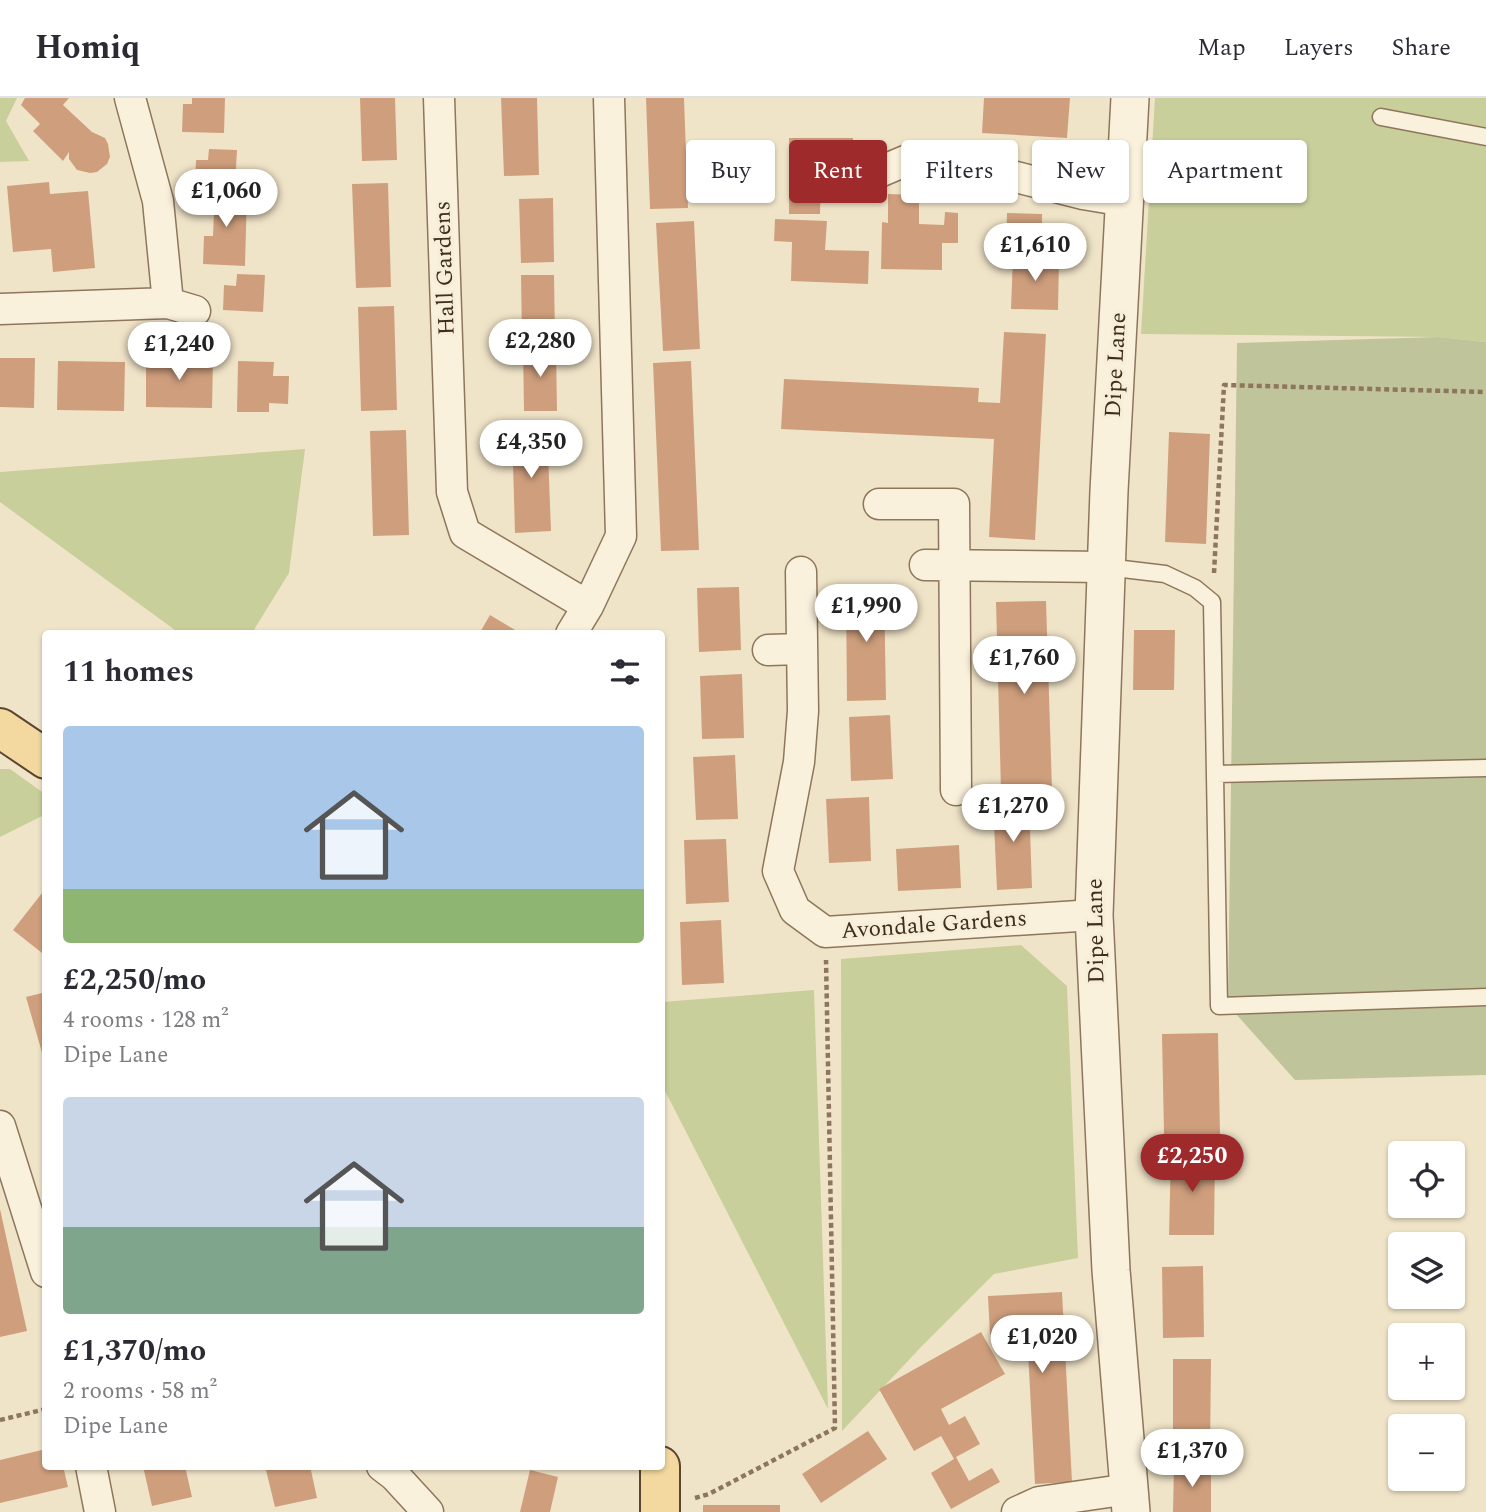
<!DOCTYPE html>
<html lang="en">
<head>
<meta charset="utf-8">
<style>
  body { margin:0; font-family:Spectral,serif; background:#f2f2f3; color:#2b2b33; height:100vh; display:flex; flex-direction:column; font-size:26px; white-space:nowrap }
  * { box-sizing:border-box; margin:0 }
  p { font-size:23px; color:#7c7c81 }
  .icon { flex:none; width:38px; height:38px; fill:none; stroke:currentColor; stroke-width:2; stroke-linecap:round; stroke-linejoin:round }
  .map { position:relative; flex:1; overflow:hidden }
  .panel { position:absolute; left:42px; top:532px; width:623px; height:840px; display:flex; flex-direction:column; background:#fff; border-radius:7px; box-shadow:0 2px 5px #0004 }
  .panel>* { flex:none }
  .hud { position:absolute; left:686px; top:42px; width:665px; height:63px; display:flex; gap:14px }
  .controls { position:absolute; left:1388px; top:1043px; display:grid; gap:14px }
  .controls a { display:grid; place-items:center; width:77px; height:77px; border-radius:7px; background:#fff; box-shadow:0 2px 5px #0004; font-size:35px }
  .price { position:absolute; translate:-50% -60px; padding:0 16px; border-radius:24px; background:#fff; color:#222; font-size:23px; line-height:46px; filter:drop-shadow(0 2px 4px #0008) }
  .price::after { content:''; position:absolute; left:50%; top:42px; width:21px; height:16px; margin-left:-10px; background:inherit; clip-path:polygon(0 0,100% 0,50% 100%) }
  .price.active { background:#9e2a2b; color:#fff }
  ul { padding:0; list-style:none }
  li { display:grid; align-content:center; gap:14px; height:371px; padding:0 21px }
  li span { display:grid; place-items:center; height:217px; border-radius:7px; color:#555 }
  li>.icon { margin-inline-start:auto }
  span .icon { width:126px; height:126px; fill:#fffc; stroke-width:1 }
  li b { font-size:30px }
  h2 { display:flex; justify-content:space-between; align-items:center; height:84px; padding:0 21px; font-size:30px }
  .pill { padding:0 24px; border-radius:7px; background:#fff; box-shadow:0 2px 5px #0004; font-size:24px; line-height:63px }
  .pill.active { background:#9e2a2b; color:#fff }
  header { display:flex; align-items:center; gap:42px; box-sizing:border-box; height:98px; padding:0 35px; background:#fff; border-bottom:2px solid #e1e1e2 }
  header strong { font-size:33px }
  nav { display:flex; gap:38px; margin-inline-start:auto; font-size:24px }
  .map>svg:first-child { display:block }
</style>
</head>
<body>
<header>
<strong>Homiq</strong>
<nav><a>Map</a><a>Layers</a><a>Share</a></nav>
</header>
<div class="map">
<svg width="1486" height="1414" viewBox="0 0 1486 1414">
  <rect width="100%" height="100%" fill="#f0e4c8"/>
  <path fill="#c9cf9b" d="M0,0H17L6,23L29,63L0,64Z
    M1155,0H1486V244L1438,239L1141,236Z
    M305,351L289,475L252,535H179L0,404V374Z
    M0,671H10L45,696L46,716L0,739Z
    M1021,847L1067,888L1078,1160L994,1176L922,1248L842,1333L841,861Z
    M814,892L828,1311L662,987V904Z"/>
  <path fill="#bfc49a" d="M1438,239L1486,244V977L1295,982L1228,907L1237,245Z"/>
  <path fill="#cf9f7d" d="M25,0H69L63,7L92,34L105,40L108,46L110,59L107,66L97,74L90,75L77,72L69,61V54L63,63L33,33L40,26L21,7Z
    M192,0H225L224,35L182,34L183,6H192Z
    M360,0H395L397,62L362,63Z
    M501,0H537L539,77L504,78Z
    M646,0H684L688,110L650,111Z
    M984,0H1070L1067,40L982,35Z
    M789,40H853V71H821L820,116H789Z
    M209,51L237,52L235,88L195,87L196,62H208Z
    M49,84L50,96L88,93L95,170L53,174L51,151L13,154L7,88Z
    M388,85L391,189L356,190L352,86Z
    M206,93L247,94L245,168L203,166L204,138H213L214,115H204Z
    M888,96L919,97V126L944,127L945,114L958,115V145H942V172L881,171L882,124L888,125Z
    M553,100L554,164L521,165L519,101Z
    M1007,115L1042,116V129L1066,130L1065,150L1006,148Z
    M775,121L827,123L825,152L869,153L868,186L791,183L792,144L774,143Z
    M694,123L700,251L663,253L656,125Z
    M1013,158L1059,160L1058,212L1011,211Z
    M237,176L265,177L263,214L223,212L224,187L236,188Z
    M521,177H554L555,240L522,241Z
    M394,208L397,312L361,313L358,209Z
    M1004,234L1046,236L1035,442L989,439L994,341L781,331L784,281L979,290L978,304L1000,305Z
    M523,249H556L557,313H524Z
    M146,259L213,260L212,310L146,309Z
    M0,260H35L34,310L0,309Z
    M58,263L125,264L124,313L57,312Z
    M238,263L274,264L273,278H289L288,306L269,305V314H237Z
    M691,263L699,452L661,453L653,265Z
    M547,329L551,433L515,435L512,330Z
    M406,332L409,437L373,438L370,333Z
    M1169,334L1210,336L1206,446L1165,444Z
    M739,489L741,552L699,554L697,490Z
    M884,489L886,602L847,603L846,490Z
    M1046,503L1052,692L1001,693L996,504Z
    M490,517L522,536H479Z
    M1134,532H1175L1174,592H1133Z
    M742,576L744,640L702,641L700,578Z
    M890,617L893,681L851,683L849,619Z
    M735,657L738,721L696,722L693,659Z
    M869,699L871,763L829,765L826,701Z
    M1029,701L1032,790L997,792L993,703Z
    M726,741L729,804L686,806L684,742Z
    M959,747L961,790L898,793L896,751Z
    M46,790V850L42,855L13,832Z
    M721,822L724,885L682,887L680,824Z
    M46,894V965H45L26,899Z
    M1218,935L1220,1036L1164,1037L1162,936Z
    M1171,1055H1215L1214,1137H1169Z
    M0,1111L27,1233L0,1239Z
    M1203,1168L1204,1239L1163,1240L1162,1169Z
    M1062,1194L1072,1384L1035,1386L1027,1235L990,1237L988,1198Z
    M981,1234L1005,1276L941,1311L949,1327L965,1318L980,1346L956,1359L969,1383L992,1370L1000,1384L951,1411L931,1375L954,1361L941,1338L914,1353L879,1291Z
    M1173,1261H1211L1210,1357H1173Z
    M868,1333L887,1361L821,1405L802,1376Z
    M46,1351V1368H63L68,1389L0,1405V1362Z
    M143,1368H185L192,1399L152,1408Z
    M265,1368H310L317,1400L275,1409Z
    M1174,1368L1211,1369V1414H1173Z
    M530,1372L558,1379L550,1414H520Z
    M703,1407H780V1414H703Z"/>
  <g fill="none" stroke-linecap="round" stroke-linejoin="round">
    <g stroke="#8d765c" stroke-width="19">
      <path id="service" d="M1381,19L1486,39
        M1106,469L1165,476L1195,490L1212,504L1219,908L1486,899
        M1216,676L1486,670"/>
    </g>
    <g stroke="#8d765c" stroke-width="33">
      <path id="minor" d="M439,0L452,394L465,435L588,508L621,438L609,0
        M865,80L910,61L988,72L1083,96L1125,103
        M168,205L195,213
        M0,211L168,205L158,103L130,0
        M879,406H954L956,692
        M925,467L1106,469
        M801,474L803,613L799,664L778,773L795,812L825,834L1094,817
        M571,536L588,508
        M768,552L802,551
        M0,1028L46,1174
        M91,1368L100,1414
        M382,1368L395,1378L428,1414
        M1017,1414L1039,1404L1129,1391"/>
    </g>
    <g stroke="#8d765c" stroke-width="40">
      <path id="tertiary" d="M1130,0L1109,393L1094,817L1111,1172L1131,1414"/>
    </g>
    <g stroke="#5b4430" stroke-width="42">
      <path id="primary" d="M0,630L46,661
        M660,1368V1414"/>
    </g>
    <path stroke="#8d765c" stroke-width="4.5" stroke-dasharray="5 3.5" stroke-linecap="butt" d="M1214,475L1224,287L1486,294
      M0,1322L46,1311
      M695,1400L709,1396L835,1330L826,862"/>
    <use href="#service" stroke="#faf1dc" stroke-width="16"/>
    <use href="#minor" stroke="#faf1dc" stroke-width="30"/>
    <use href="#tertiary" stroke="#faf1dc" stroke-width="37"/>
    <use href="#primary" stroke="#f3d9a0" stroke-width="38"/>
  </g>
  <g text-anchor="middle" dominant-baseline="central" stroke-width="6" stroke-linejoin="round" paint-order="stroke">
    <g font-size="23" fill="#3d2e20" stroke="#f7eed8">
      <text transform="translate(445 170) rotate(-92)">Hall Gardens</text>
      <text transform="translate(1116 267) rotate(-87)">Dipe Lane</text>
      <text transform="translate(934 827) rotate(-4)">Avondale Gardens</text>
      <text transform="translate(1096 833) rotate(-91)">Dipe Lane</text>
    </g>
  </g>
</svg>
<div class="controls">
<a><svg class="icon" aria-label="locate" viewBox="0 0 24 24"><circle cx="12" cy="12" r="6"/><path d="M12 2v4M12 18v4M2 12h4M18 12h4"/></svg></a>
<a><svg class="icon" aria-label="layers" viewBox="0 0 24 24"><path d="M12 4l9 5-9 5-9-5zM3 14l9 5 9-5"/></svg></a>
<a>+</a>
<a>−</a>
</div>
<b class="price" style="left:226px;top:131px">£1,060</b>
<b class="price" style="left:1035px;top:185px">£1,610</b>
<b class="price" style="left:540px;top:281px">£2,280</b>
<b class="price" style="left:179px;top:284px">£1,240</b>
<b class="price" style="left:531px;top:382px">£4,350</b>
<b class="price" style="left:866px;top:546px">£1,990</b>
<b class="price" style="left:1024px;top:598px">£1,760</b>
<b class="price" style="left:1013px;top:746px">£1,270</b>
<b class="price active" style="left:1192px;top:1096px">£2,250</b>
<b class="price" style="left:1042px;top:1277px">£1,020</b>
<b class="price" style="left:1192px;top:1391px">£1,370</b>
<div class="hud">
<a class="pill">Buy</a>
<a class="pill active">Rent</a>
<a class="pill">Filters</a>
<a class="pill">New</a>
<a class="pill">Apartment</a>
</div>
<section class="panel">
<h2>11 homes<svg class="icon" aria-label="filters" viewBox="0 0 24 24"><path d="M4 7h16M4 17h16"/><circle cx="9" cy="7" r="2"/><circle cx="15" cy="17" r="2"/></svg></h2>
<ul>
<li><span style="background:linear-gradient(#a9c7e8 75%,#8fb573 0)"><svg class="icon" aria-label="home" viewBox="0 0 24 24"><path d="M3 11l9-7 9 7M6 9v11h12V9"/></svg></span><div><b>£2,250/mo</b><p>4 rooms · 128 m²</p><p>Dipe Lane</p></div></li>
<li><span style="background:linear-gradient(#c9d6e8 60%,#7fa58c 0)"><svg class="icon" aria-label="home" viewBox="0 0 24 24"><path d="M3 11l9-7 9 7M6 9v11h12V9"/></svg></span><div><b>£1,370/mo</b><p>2 rooms · 58 m²</p><p>Dipe Lane</p></div></li>
</ul>
</section>
</div>
</body>
</html>
